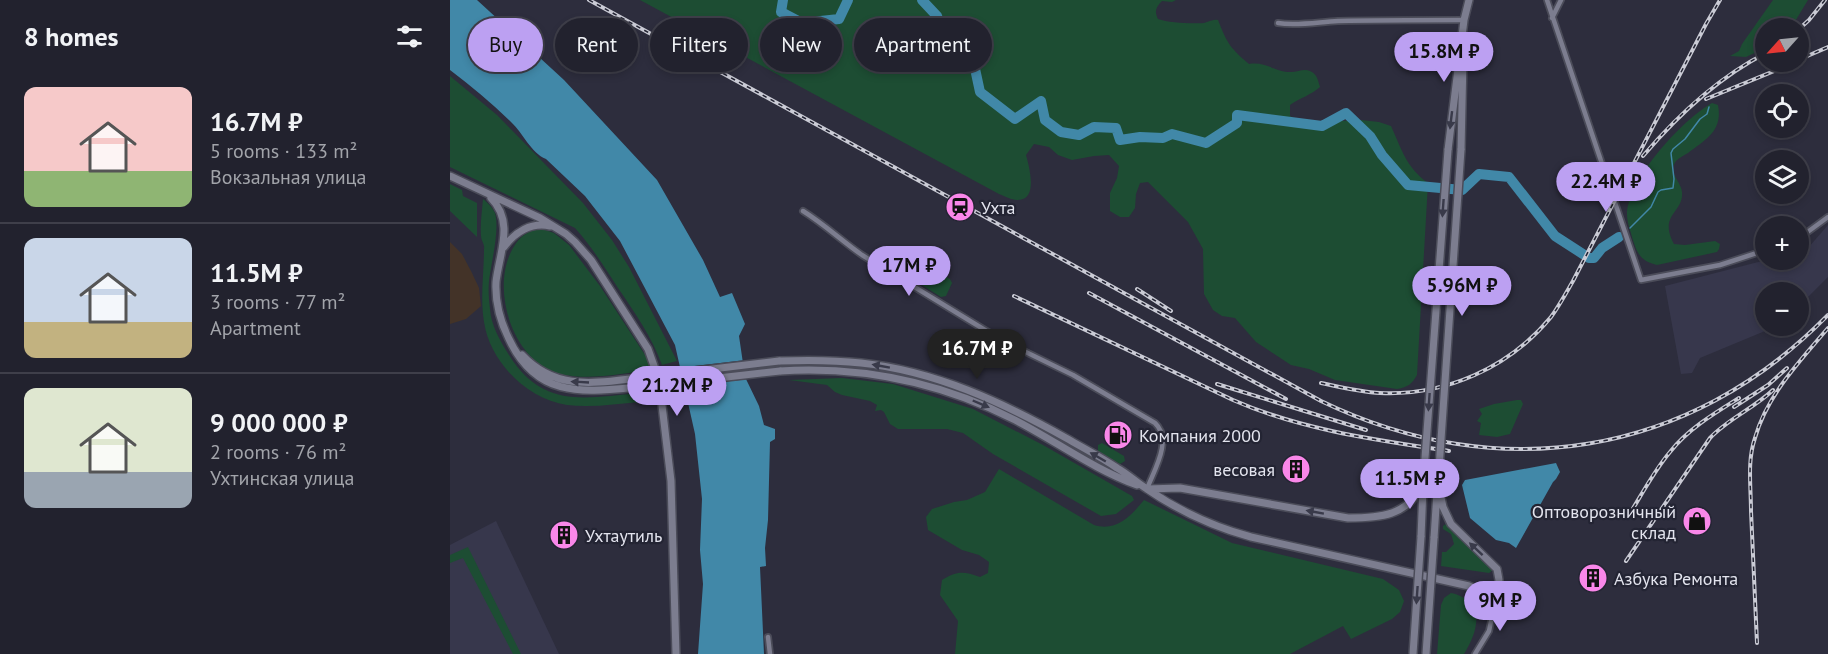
<!DOCTYPE html>
<html lang="en">
<head>
<meta charset="utf-8">
<style>
  body { margin:0; font-family:"PT Sans",sans-serif; background:#2e2f3a; color:#f1f3f6; height:100vh; display:flex; flex-direction:column; font-size:22px; white-space:nowrap }
  * { box-sizing:border-box; margin:0 }
  p { font-size:20px; color:#a2a4aa }
  .icon { flex:none; width:33px; height:33px; fill:none; stroke:currentColor; stroke-width:2; stroke-linecap:round; stroke-linejoin:round }
  .map { position:relative; flex:1; overflow:hidden }
  .drawer { display:flex; flex-direction:column; background:#22222e; width:450px }
  .drawer>* { flex:none }
  .banner { position:absolute; left:18px; top:18px; width:570px; height:54px; display:flex; gap:12px }
  .needle { width:39px; rotate:243deg }
  .buttons { position:absolute; left:1305px; top:18px; display:grid; gap:12px }
  .buttons a { display:grid; place-items:center; width:54px; height:54px; border-radius:50%; background:#22222e; box-shadow:0 3px 9px #0003,0 0 0 2px #3f3f4a; font-size:30px }
  .price { position:absolute; translate:-50% -51px; padding:0 14px; border-radius:21px; background:#bca0f2; color:#111; font-size:20px; line-height:39px; filter:drop-shadow(0 2px 3px #0008) }
  .price::after { content:''; position:absolute; left:50%; top:36px; width:18px; height:14px; margin-left:-9px; background:inherit; clip-path:polygon(0 0,100% 0,50% 100%) }
  .price.on { background:#222; color:#fff }
  ul { padding:0; list-style:none }
  li { display:flex; align-items:center; gap:18px; height:150px; padding:0 24px }
  li+li { border-top:2px solid #3f3f4a }
  li span { display:grid; place-items:center; flex:none; width:168px; height:120px; border-radius:12px; color:#555 }
  li>.icon { margin-inline-start:auto }
  span .icon { width:72px; height:72px; fill:#fffc; stroke-width:1 }
  li b { font-size:26px }
  h2 { display:flex; justify-content:space-between; align-items:center; height:72px; padding:0 24px; font-size:26px }
  .tag { padding:0 21px; border-radius:27px; background:#22222e; box-shadow:0 3px 9px #0003,0 0 0 2px #3f3f4a; font-size:21px; line-height:54px }
  .tag.on { background:#bca0f2; color:#111 }
  main { display:flex; flex:1; min-height:0 }
  .map>svg:first-child { display:block }
</style>
</head>
<body>
<main>
<section class="drawer">
<h2>8 homes<svg class="icon" aria-label="filters" viewBox="0 0 24 24"><path d="M4 7h16M4 17h16"/><circle cx="9" cy="7" r="2"/><circle cx="15" cy="17" r="2"/></svg></h2>
<ul>
<li><span style="background:linear-gradient(#f6c9c9 70%,#8fb573 0)"><svg class="icon" aria-label="home" viewBox="0 0 24 24"><path d="M3 11l9-7 9 7M6 9v11h12V9"/></svg></span><div><b>16.7M ₽</b><p>5 rooms · 133 m²</p><p>Вокзальная улица</p></div></li>
<li><span style="background:linear-gradient(#c9d6e8 70%,#c2b280 0)"><svg class="icon" aria-label="home" viewBox="0 0 24 24"><path d="M3 11l9-7 9 7M6 9v11h12V9"/></svg></span><div><b>11.5M ₽</b><p>3 rooms · 77 m²</p><p>Apartment</p></div></li>
<li><span style="background:linear-gradient(#dfe7d0 70%,#9aa5b1 0)"><svg class="icon" aria-label="home" viewBox="0 0 24 24"><path d="M3 11l9-7 9 7M6 9v11h12V9"/></svg></span><div><b>9 000 000 ₽</b><p>2 rooms · 76 m²</p><p>Ухтинская улица</p></div></li>
</ul>
</section>
<div class="map">
<svg width="1378" height="654" viewBox="0 0 1378 654">
  <rect width="100%" height="100%" fill="#2d2d3d"/>
  <path fill="#433328" d="M0,242L12,254L22,273L29,288L31,306L16,319L0,324Z"/>
  <path fill="#37374c" d="M1378,225V277L1349,306L1348,292H1316V326H1327L1250,358L1242,373L1231,374L1215,286L1316,260H1348L1349,251L1358,248Z
    M46,521L109,654H0V545Z"/>
  <path fill="#1d4d33" d="M190,0H726L722,2L712,1C706,7 704,11 708,19C719,23 742,24 754,23C759,22 762,19 768,20C777,43 780,48 799,64C815,61 825,72 841,72C848,72 854,68 860,71C867,74 868,80 870,87C861,95 850,98 840,105V116L853,123L911,120L929,122L941,126C952,150 956,167 978,183L967,375C962,384 958,387 947,389L885,380L859,369L841,365L806,342L785,318L772,316L763,310L754,294L753,249L738,222L698,182L690,183L686,194L685,208L679,217H670L660,211V193L667,178L669,166L659,155L644,156L622,160L608,155L599,147L584,144L576,155C579,166 589,201 567,200C562,200 554,196 549,194Z
    M1323,0H1358L1341,28H1316L1315,48L1296,57L1280,56L1289,51L1292,44Z
    M0,76L47,115L133,203L162,240L179,267L227,361L212,365C202,337 185,313 168,288C155,268 142,247 125,228L0,167Z
    M1262,103L1268,105C1273,131 1256,139 1238,153C1234,155 1229,158 1226,161C1217,173 1231,181 1232,192C1234,213 1208,214 1224,244L1235,245L1265,241L1270,244L1269,249L1267,252L1207,265C1190,261 1187,253 1182,237C1180,229 1177,222 1177,214C1178,179 1232,120 1262,103Z
    M0,184L12,190L13,196L27,203V237L0,211Z
    M33,199C38,203 42,207 45,213C50,229 41,264 39,281C38,290 39,300 40,309C41,325 50,341 59,355C93,409 134,398 189,393L190,402C166,404 141,408 117,405C77,399 40,362 34,322C30,298 34,273 34,249C35,244 31,241 31,236C30,224 32,211 33,199Z
    M92,229L104,233L119,245L150,286L197,358L202,370C173,373 130,383 102,371C60,354 41,286 63,248C70,236 78,230 92,229Z
    M450,251L500,279L502,283L496,296L491,297L443,267L442,263Z
    M392,378L443,384L523,409L593,445L682,496L684,500L666,514L651,516L543,454L513,433L497,429H448L440,424L434,412L431,410L425,411L427,405L420,401L392,395L385,392L377,385L339,380Z
    M1067,400H1071L1073,404L1060,434L1047,437L1029,435L1031,423L1027,421L1032,414L1029,409L1044,404Z
    M652,443L674,456L675,461L670,464L648,451V445Z
    M549,469L644,525C666,532 681,516 694,500L782,543L933,579L949,590L954,601L950,612L942,619L901,639L893,626L840,654H505L508,621L490,595L492,580C507,571 513,571 530,577L538,573L539,562L529,555L512,550L478,530L476,517L482,509L504,502L517,500L535,492Z
    M996,524L1043,567V570L1039,573L991,566L992,552H996L1004,544L1001,534L993,529V526Z
    M18,547L71,654H63L13,558L0,563V555Z
    M1001,593C1036,601 1029,630 1014,654H987L991,605L994,598Z"/>
  <path fill="#4188a8" d="M0,0H27L114,80L207,180L253,260L270,297L282,293L295,324L289,336L295,377L309,406L314,425L325,429V439L320,442L318,520L315,548L316,566L310,567L314,654H248L253,584L250,550L252,499L245,434L225,345L170,241L135,196L96,159C81,153 73,133 61,122C42,103 21,86 0,70Z
    M1106,463L1110,472L1106,479L1103,482L1066,548L1059,543L1046,540L1020,518L1012,485L1015,480Z"/>
  <path fill="#2d2d3d" d="M296,360L300,379L232,386L227,368Z"/>
  <g fill="none" stroke-linecap="round" stroke-linejoin="round">
    <path stroke="#4188a8" stroke-width="1.5" d="M1180,228L1201,207L1208,192L1211,190L1223,188L1224,179L1221,153L1223,149L1235,139L1250,119L1257,114L1259,107"/>
    <path stroke="#4188a8" stroke-width="10" d="M333,0L331,12L352,23L389,19L398,0
      M472,0L487,16L502,59L524,64L530,92L565,119L591,101L595,120L611,132L629,135L644,127L666,128L670,140L690,137L713,138L722,134L756,143L787,123V115L872,126L896,113L920,136L932,155L958,185L1012,190L1029,174L1059,177L1105,236L1139,258H1144L1152,248L1169,237"/>
    <g stroke="#4b4c59" stroke-width="8">
      <path id="street" d="M1097,0L1191,280L1270,265L1316,250
        M1102,18L1111,0
        M828,23C847,26 868,22 888,21C930,20 972,20 1014,20
        M353,211C374,224 392,241 412,255L553,341L623,375L705,423C723,440 704,470 697,489
        M1348,239L1378,217
        M318,637L320,654
        M1025,654L1039,631L1046,598"/>
    </g>
    <g stroke="#4b4c59" stroke-width="10">
      <path id="secondary" d="M998,150L1014,20L1019,0
        M1011,150L1013,59
        M0,176L90,218L116,234L125,242L141,260L198,349L209,380L221,481L226,654
        M41,198C65,222 49,254 46,282C45,302 50,321 59,339C87,399 133,392 189,387
        M54,247C65,232 81,222 100,226
        M72,355C106,391 144,383 188,378
        M329,361C356,360 384,360 411,363C485,371 552,402 616,438C633,448 651,457 667,468C678,474 687,483 697,489C729,511 764,527 801,537L1019,586L1046,598L1049,580L1047,569L1001,524L993,507L988,483
        M330,371C412,366 492,383 565,420C606,441 643,469 687,485
        M697,489L730,488L898,518C931,518 956,516 973,485
        M971,537L973,488
        M984,538L987,492"/>
    </g>
    <use href="#street" stroke="#7c7d8f" stroke-width="4.5"/>
    <use href="#secondary" stroke="#7c7d8f" stroke-width="7"/>
    <g stroke="#cacbd5" stroke-width="4">
      <path id="rail" d="M139,0L871,401C1049,487 1239,457 1378,315
        M1348,30L1359,20L1375,0
        M1348,60L1378,47
        M1256,99L1346,62
        M1193,156C1228,115 1267,78 1316,53
        M687,289L721,311
        M639,293L836,399
        M564,296L783,400C851,430 926,440 999,451
        M871,383C890,387 910,392 930,393C995,396 1059,368 1101,317C1109,306 1116,293 1123,281L1256,24L1270,0
        M767,384L916,430
        M1284,407L1318,385L1337,368
        M1179,515C1192,494 1204,471 1220,452C1238,429 1265,413 1289,398
        M1176,561L1260,438C1278,419 1304,408 1323,390
        M1307,643C1305,599 1303,555 1301,511C1301,487 1297,461 1305,438C1317,395 1350,361 1378,328"/>
    </g>
    <use href="#rail" stroke="#232433" stroke-width="1.5" stroke-dasharray="4.5" stroke-linecap="butt"/>
    <g stroke="#4b4c59" stroke-width="10" stroke-linecap="butt">
      <path id="secondary-bridge" d="M188,378L329,361
        M189,387L330,371
        M988,483L1011,150
        M973,485L998,150
        M963,654L971,537
        M976,654L984,538"/>
    </g>
    <use href="#secondary-bridge" stroke="#7c7d8f" stroke-width="7"/>
  </g>
  <defs><path id="oneway-solid" d="M-6-.8H1V-3.2L6.5 0L1 3.2V.8H-6Z" transform="scale(1.5)"/></defs>
  <g fill="#393a4a">
    <use href="#oneway-solid" transform="translate(1001 120) rotate(97)"/>
    <use href="#oneway-solid" transform="translate(993 208) rotate(94)"/>
    <use href="#oneway-solid" transform="translate(431 366) rotate(-170)"/>
    <use href="#oneway-solid" transform="translate(130 382) rotate(-177)"/>
    <use href="#oneway-solid" transform="translate(979 402) rotate(94)"/>
    <use href="#oneway-solid" transform="translate(531 404) rotate(23)"/>
    <use href="#oneway-solid" transform="translate(648 457) rotate(-150)"/>
    <use href="#oneway-solid" transform="translate(865 512) rotate(-170)"/>
    <use href="#oneway-solid" transform="translate(1026 549) rotate(-137)"/>
    <use href="#oneway-solid" transform="translate(967 595) rotate(94)"/>
  </g>
  <defs>
    <g id="station-disc" transform="scale(1.5)"><circle r="9.5" fill="#f987e9" stroke="#232433"/><path d="M-3-6H3Q5-6 5-4V2Q5 4 3 4L4.5 6H3L1.5 4h-3L-3 6H-4.5L-3 4Q-5 4-5 2V-4Q-5-6-3-6ZM-3.5-4v3h7v-3ZM-3.5 1v1.5H-2V1ZM2 1v1.5H3.5V1Z" fill="#111"/></g>
    <g id="fuel-disc" transform="scale(1.5)"><circle r="9.5" fill="#f987e9" stroke="#232433"/><path d="M-5.5-6h7V0h2V4h1.3V-2.5L3-4.5l.8-.8L6-3V5H2.5V1h-1V6h-7ZM-4.2-4.7v3.2H.2V-4.7Z" fill="#111"/></g>
    <g id="building-disc" transform="scale(1.5)"><circle r="9.5" fill="#f987e9" stroke="#232433"/><path d="M-4-6H4V6H1V3H-1V6H-4ZM-2.5-4.3h1.7v1.8h-1.7ZM.8-4.3h1.7v1.8H.8ZM-2.5-1h1.7V.8h-1.7ZM.8-1h1.7V.8H.8Z" fill="#111"/></g>
    <g id="shop-disc" transform="scale(1.5)"><circle r="9.5" fill="#f987e9" stroke="#232433"/><path d="M-5-2.5h2.3a2.7 3.5 0 0 1 5.4 0H5L5.5 6h-11ZM-1.5-2.5h3a1.5 2.3 0 0 0-3 0Z" fill="#111"/></g>
  </defs>
  <g fill-rule="evenodd">
    <use href="#station-disc" x="510" y="207"/>
    <use href="#fuel-disc" x="668" y="435"/>
    <use href="#building-disc" x="846" y="469"/>
    <use href="#shop-disc" x="1247" y="521"/>
    <use href="#building-disc" x="114" y="535"/>
    <use href="#building-disc" x="1143" y="578"/>
  </g>
  <g text-anchor="middle" dominant-baseline="central" stroke-width="4.5" stroke-linejoin="round" paint-order="stroke">
    <g font-size="18" fill="#e3e4ee" stroke="#232433" text-anchor="start">
      <text x="531" y="207">Ухта</text>
      <text x="689" y="435">Компания 2000</text>
      <text x="825" y="469" text-anchor="end">весовая</text>
      <text x="1226" y="511" text-anchor="end">Оптоворозничный<tspan x="1226" dy="21">склад</tspan></text>
      <text x="135" y="535">Ухтаутиль</text>
      <text x="1164" y="578">Азбука Ремонта</text>
    </g>
  </g>
</svg>
<div class="buttons">
<a><svg class="needle" viewBox="-14 -14 28 28"><path d="M0-13l5 13h-10z" fill="#e53935"/><path d="M0 13l5-13h-10z" fill="#a2a4aa"/></svg></a>
<a><svg class="icon" aria-label="locate" viewBox="0 0 24 24"><circle cx="12" cy="12" r="6"/><path d="M12 2v4M12 18v4M2 12h4M18 12h4"/></svg></a>
<a><svg class="icon" aria-label="layers" viewBox="0 0 24 24"><path d="M12 4l9 5-9 5-9-5zM3 14l9 5 9-5"/></svg></a>
<a>+</a>
<a>−</a>
</div>
<b class="price" style="left:994px;top:83px">15.8M ₽</b>
<b class="price" style="left:1156px;top:213px">22.4M ₽</b>
<b class="price" style="left:459px;top:297px">17M ₽</b>
<b class="price" style="left:1012px;top:317px">5.96M ₽</b>
<b class="price on" style="left:527px;top:380px">16.7M ₽</b>
<b class="price" style="left:227px;top:417px">21.2M ₽</b>
<b class="price" style="left:960px;top:510px">11.5M ₽</b>
<b class="price" style="left:1050px;top:632px">9M ₽</b>
<div class="banner">
<a class="tag on">Buy</a>
<a class="tag">Rent</a>
<a class="tag">Filters</a>
<a class="tag">New</a>
<a class="tag">Apartment</a>
</div>
</div>
</main>
</body>
</html>
